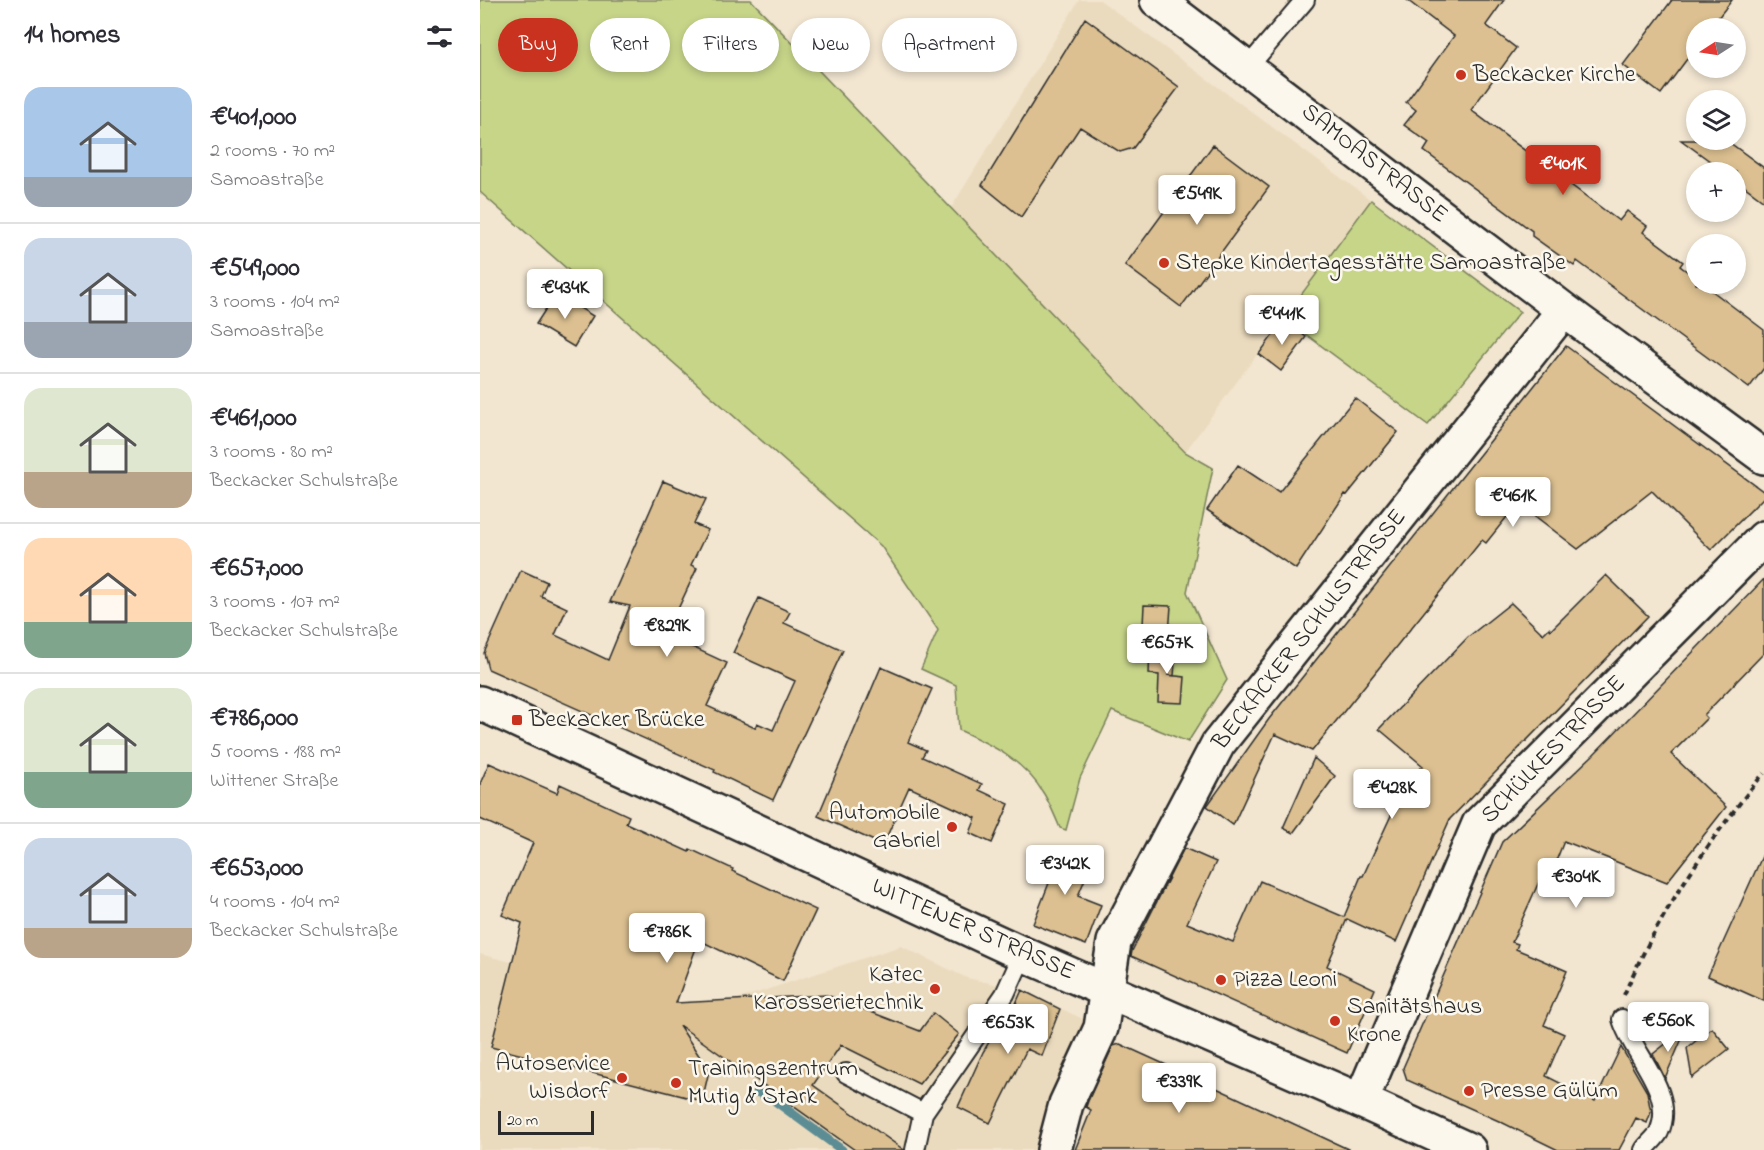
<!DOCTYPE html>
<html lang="en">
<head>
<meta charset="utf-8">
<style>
  body { margin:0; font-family:"Indie Flower",sans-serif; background:#f2f2f3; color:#2b2b33; height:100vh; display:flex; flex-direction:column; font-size:22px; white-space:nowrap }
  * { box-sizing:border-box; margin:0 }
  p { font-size:20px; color:#7c7c81 }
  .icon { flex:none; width:33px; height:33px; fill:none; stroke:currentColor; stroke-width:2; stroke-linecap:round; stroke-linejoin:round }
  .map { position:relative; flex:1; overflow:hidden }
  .drawer { display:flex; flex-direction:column; background:#fff; width:480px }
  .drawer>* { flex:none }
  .banner { position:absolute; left:18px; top:18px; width:570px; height:54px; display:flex; gap:12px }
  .needle { width:39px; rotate:258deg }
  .buttons { position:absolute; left:1206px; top:18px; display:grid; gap:12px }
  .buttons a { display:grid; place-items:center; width:60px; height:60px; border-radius:50%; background:#fff; box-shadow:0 3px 9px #0003; font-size:30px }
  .scale { position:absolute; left:18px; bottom:15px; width:96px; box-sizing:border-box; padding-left:6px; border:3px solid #2b2b2b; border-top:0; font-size:16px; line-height:21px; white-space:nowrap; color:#2b2b2b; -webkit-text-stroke:4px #fbf7ec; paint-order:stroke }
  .price { position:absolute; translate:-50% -51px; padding:0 14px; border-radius:6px; background:#fff; color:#222; font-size:20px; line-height:39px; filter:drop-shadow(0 2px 3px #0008) }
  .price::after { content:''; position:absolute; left:50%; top:36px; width:18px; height:14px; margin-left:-9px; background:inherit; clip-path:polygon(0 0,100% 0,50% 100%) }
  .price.current { background:#c8321e; color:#fff }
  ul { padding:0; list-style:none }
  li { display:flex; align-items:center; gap:18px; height:150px; padding:0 24px }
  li+li { border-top:2px solid #e1e1e2 }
  li span { display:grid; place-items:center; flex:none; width:168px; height:120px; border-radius:18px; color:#555 }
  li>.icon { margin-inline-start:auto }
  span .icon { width:72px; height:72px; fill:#fffc; stroke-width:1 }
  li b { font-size:26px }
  h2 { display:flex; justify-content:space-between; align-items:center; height:72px; padding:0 24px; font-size:26px }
  .pill { padding:0 21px; border-radius:27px; background:#fff; box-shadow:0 3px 9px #0003; font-size:21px; line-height:54px }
  .pill.current { background:#c8321e; color:#fff }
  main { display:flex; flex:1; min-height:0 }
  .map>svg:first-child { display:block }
</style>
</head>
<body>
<main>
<section class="drawer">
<h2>14 homes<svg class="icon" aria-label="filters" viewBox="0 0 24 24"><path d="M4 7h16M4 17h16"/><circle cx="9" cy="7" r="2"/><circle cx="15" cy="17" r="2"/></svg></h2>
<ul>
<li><span style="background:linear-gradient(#a9c7e8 75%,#9aa5b1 0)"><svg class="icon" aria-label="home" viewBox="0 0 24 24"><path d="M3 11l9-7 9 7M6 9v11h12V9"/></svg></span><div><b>€401,000</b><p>2 rooms · 70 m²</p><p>Samoastraße</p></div></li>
<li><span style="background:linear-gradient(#c9d6e8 70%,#9aa5b1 0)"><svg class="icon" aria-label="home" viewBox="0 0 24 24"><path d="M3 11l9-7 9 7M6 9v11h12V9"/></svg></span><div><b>€549,000</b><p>3 rooms · 104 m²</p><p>Samoastraße</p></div></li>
<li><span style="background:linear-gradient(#dfe7d0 70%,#b9a48a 0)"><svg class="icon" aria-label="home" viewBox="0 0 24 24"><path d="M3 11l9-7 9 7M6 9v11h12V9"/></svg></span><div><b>€461,000</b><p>3 rooms · 80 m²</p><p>Beckacker Schulstraße</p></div></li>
<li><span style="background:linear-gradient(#ffd9b3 70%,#7fa58c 0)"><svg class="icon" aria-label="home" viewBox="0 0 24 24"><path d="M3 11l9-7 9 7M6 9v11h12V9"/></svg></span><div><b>€657,000</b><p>3 rooms · 107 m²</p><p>Beckacker Schulstraße</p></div></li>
<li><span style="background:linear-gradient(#dfe7d0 70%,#7fa58c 0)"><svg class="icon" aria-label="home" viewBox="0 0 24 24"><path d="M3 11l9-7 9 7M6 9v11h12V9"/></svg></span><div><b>€786,000</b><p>5 rooms · 188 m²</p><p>Wittener Straße</p></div></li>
<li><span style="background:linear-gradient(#c9d6e8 75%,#b9a48a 0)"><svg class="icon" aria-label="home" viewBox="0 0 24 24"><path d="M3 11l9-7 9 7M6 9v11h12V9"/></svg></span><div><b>€653,000</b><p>4 rooms · 104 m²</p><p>Beckacker Schulstraße</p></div></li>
</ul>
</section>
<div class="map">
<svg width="1284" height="1150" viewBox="0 0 1284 1150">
  <rect width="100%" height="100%" fill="#f2e6d1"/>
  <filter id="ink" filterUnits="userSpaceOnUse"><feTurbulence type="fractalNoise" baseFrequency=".0167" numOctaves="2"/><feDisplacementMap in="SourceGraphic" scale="12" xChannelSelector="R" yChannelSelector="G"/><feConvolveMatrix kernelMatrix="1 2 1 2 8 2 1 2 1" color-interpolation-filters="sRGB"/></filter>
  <g filter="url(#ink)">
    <path fill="#ebdbbe" d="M599,0H620L891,200L705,452L471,208Z
      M421,946L487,978L542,990L605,1020L584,1067L562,1150H0V954L195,1004L255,1000Z"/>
    <path fill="#c7d589" stroke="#79805a" stroke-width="1.5" d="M0,0H271L705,452L733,468L707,592L747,680L708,742L632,711L600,778L586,830L580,828C575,816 570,804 564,794C545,761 512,745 479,730L476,685L441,669L458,630L401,546L0,192Z
      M891,200L1040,312L948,425L804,318Z"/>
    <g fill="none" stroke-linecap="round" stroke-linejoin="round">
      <path stroke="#5c8c94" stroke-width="9" d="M277,1092L291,1098L362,1150"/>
    </g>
    <path fill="#dcc091" stroke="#2b2b2b" stroke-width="1.5" d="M927,0H1024L1006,25L1036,48L991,110L1139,221L1147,211L1167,226L1163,232L1203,262L1200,266L1216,278V284H1223L1284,330V368L1269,388L1097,261L1094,266L1052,236V231L944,151L949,143L924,125L936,110L926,102L974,36Z
      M1192,0H1252L1230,28H1216V47L1181,94L1143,65Z
      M605,18L699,87L653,148L640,152L600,127L541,217L502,185Z
      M1201,140H1246L1284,168V201L1256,180V172H1245Z
      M733,145L789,187L701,307L645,265Z
      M76,293L113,316L94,347L56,324Z
      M804,320L826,337L801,371L779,354Z
      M1086,346L1284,492V497L1231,550L1172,491L1098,549L1038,503L1006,543L1002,540L832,751L795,734L753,825L727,806L789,719Z
      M875,398L918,432L867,495L865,494L816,569L727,510L758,465L799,492Z
      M183,481L226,499L214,524L228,530L211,565L217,568L186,635L247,663L227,706L275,728L277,723L293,730L315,681L253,653L279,598L310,612L304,623L363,650L293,800L234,772L235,770L8,669L4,653L41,570L67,582L61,596L87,608L75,635L128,660L150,606L130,602Z
      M1126,575L1168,616L970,819L916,942L867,919L847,966L895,989L867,1053L651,956L652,951L704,848L736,862L707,923L753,942L780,881L864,917L881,876H883L926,783L943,766L899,729L988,637L1031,603L1063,634L1069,628L1071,630Z
      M1284,579V653L1224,715L1227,718L1191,754L1246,807L1187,882L1084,841L1069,879L1062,875L1032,942L1038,944L1036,949L1087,971L1064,1025L1084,1034L1066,1076L1115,1101L1141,1047L1167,1092L1171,1112L1167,1123L1156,1118L1139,1150H1078L1021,1122L927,1080L923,1068L1022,842L1113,755Z
      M664,605L691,606L688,648L662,646Z
      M670,647L696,649L694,676L687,675L705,677L703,703L678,702L679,675L669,674Z
      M401,667L452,689L428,742L446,750L442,757L502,784L499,790L529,804L512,843L490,833L496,818L429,787L403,845L338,816Z
      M834,758L855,776L813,833L803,828Z
      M9,763L77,793L80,784L149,816L146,823L209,852L210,849L253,869L252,871L336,910L303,981L219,940L196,1003L347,995L440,1031L453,1013L479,1034L439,1084L361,1045L333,1085L424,1150H375L199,1025L229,1071L222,1101L11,1047L42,923L22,915L53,843L0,819V784Z
      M578,848L612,862L598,896L621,905L606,945L553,924L569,883L552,877L563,850L575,855Z
      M1284,852V1001L1228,976Z
      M542,990L580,1009L562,1056L547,1049L510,1123L478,1107L503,1052L515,1032L522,1035Z
      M1207,1027L1185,1078L1173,1054Z
      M1232,1028L1249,1049L1212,1078L1207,1048Z
      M640,1044L717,1079L870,1150H595L611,1110L606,1107L608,1101L633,1046Z"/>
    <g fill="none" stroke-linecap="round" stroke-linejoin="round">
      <g stroke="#2b2b2b" stroke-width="22">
        <path id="service" d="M768,67L825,0
          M1142,1019C1152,1054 1197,1093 1179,1132C1176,1138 1168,1144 1164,1150
          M366,1073L443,1113
          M435,1150L443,1113L525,994L543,954"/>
      </g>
      <g stroke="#2b2b2b" stroke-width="38">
        <path id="minor" d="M677,0L1084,310L1284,457
          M881,1101L999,824L1284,538
          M574,1150L586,1104L621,1028L634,942L738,744L1084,310"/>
      </g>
      <g stroke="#2b2b2b" stroke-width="38">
        <path id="tertiary" d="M0,703L543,954L881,1101L989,1150"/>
      </g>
      <path stroke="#2b2b2b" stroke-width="4" stroke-dasharray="6 4.5" stroke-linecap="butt" d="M1144,995C1177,917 1230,838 1284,773"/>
      <use href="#service" stroke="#fbf7ec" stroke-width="18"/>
      <use href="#minor" stroke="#fbf7ec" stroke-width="33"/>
      <use href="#tertiary" stroke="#fbf7ec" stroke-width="33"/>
    </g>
  </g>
  <g fill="#c8321e" stroke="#fbf7ec" stroke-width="2">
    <circle cx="981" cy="75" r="6"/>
    <circle cx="684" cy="263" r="6"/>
    <rect x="31" y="714" width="12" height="12" rx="3"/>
    <circle cx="472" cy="827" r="6"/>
    <circle cx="741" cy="980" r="6"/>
    <circle cx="455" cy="989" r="6"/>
    <circle cx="855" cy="1021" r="6"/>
    <circle cx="142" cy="1078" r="6"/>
    <circle cx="196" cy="1083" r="6"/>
    <circle cx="989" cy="1091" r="6"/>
  </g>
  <g text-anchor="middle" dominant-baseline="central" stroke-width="5" stroke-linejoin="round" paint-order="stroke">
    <g font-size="24" fill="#2b2b2b" stroke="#fbf7ec" text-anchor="start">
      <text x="993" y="75">Beckacker Kirche</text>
      <text x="696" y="263">Stepke Kindertagesstätte Samoastraße</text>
      <text x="49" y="720">Beckacker Brücke</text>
      <text x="460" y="813" text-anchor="end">Automobile<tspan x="460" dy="28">Gabriel</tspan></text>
      <text x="443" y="975" text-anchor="end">Katec<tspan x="443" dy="28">Karosserietechnik</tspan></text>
      <text x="753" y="980">Pizza Leoni</text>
      <text x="867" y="1007">Sanitätshaus<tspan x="867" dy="28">Krone</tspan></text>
      <text x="130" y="1064" text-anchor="end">Autoservice<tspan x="130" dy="28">Wisdorf</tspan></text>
      <text x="208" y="1069">Trainingszentrum<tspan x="208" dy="28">Mutig &amp; Stark</tspan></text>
      <text x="1001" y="1091">Presse Gülüm</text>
    </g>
    <g font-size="24" fill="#2b2b2b" stroke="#fbf7ec">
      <text transform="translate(894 164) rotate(38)">SAMOASTRASSE</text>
      <text transform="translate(830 630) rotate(-52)">BECKACKER SCHULSTRASSE</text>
      <text transform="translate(1074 750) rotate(-46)">SCHÜLKESTRASSE</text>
      <text transform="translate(493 930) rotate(24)">WITTENER STRASSE</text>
    </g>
  </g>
</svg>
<div class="buttons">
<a><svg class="needle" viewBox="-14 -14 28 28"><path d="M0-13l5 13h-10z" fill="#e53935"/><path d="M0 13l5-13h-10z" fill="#7c7c81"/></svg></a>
<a><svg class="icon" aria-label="layers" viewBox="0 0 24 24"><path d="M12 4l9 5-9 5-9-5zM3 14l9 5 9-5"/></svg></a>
<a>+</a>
<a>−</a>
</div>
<div class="scale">20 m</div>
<b class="price current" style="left:1083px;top:196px">€401K</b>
<b class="price" style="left:717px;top:226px">€549K</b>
<b class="price" style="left:85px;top:320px">€434K</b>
<b class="price" style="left:802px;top:346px">€441K</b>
<b class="price" style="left:1033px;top:528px">€461K</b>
<b class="price" style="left:187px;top:658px">€829K</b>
<b class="price" style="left:687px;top:675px">€657K</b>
<b class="price" style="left:912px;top:820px">€428K</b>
<b class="price" style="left:585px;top:896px">€342K</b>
<b class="price" style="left:1096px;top:909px">€304K</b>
<b class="price" style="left:187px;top:964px">€786K</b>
<b class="price" style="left:1188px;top:1053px">€560K</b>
<b class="price" style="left:528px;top:1055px">€653K</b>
<b class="price" style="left:699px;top:1114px">€339K</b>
<div class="banner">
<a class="pill current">Buy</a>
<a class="pill">Rent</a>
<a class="pill">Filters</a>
<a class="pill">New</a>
<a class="pill">Apartment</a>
</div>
</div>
</main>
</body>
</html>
